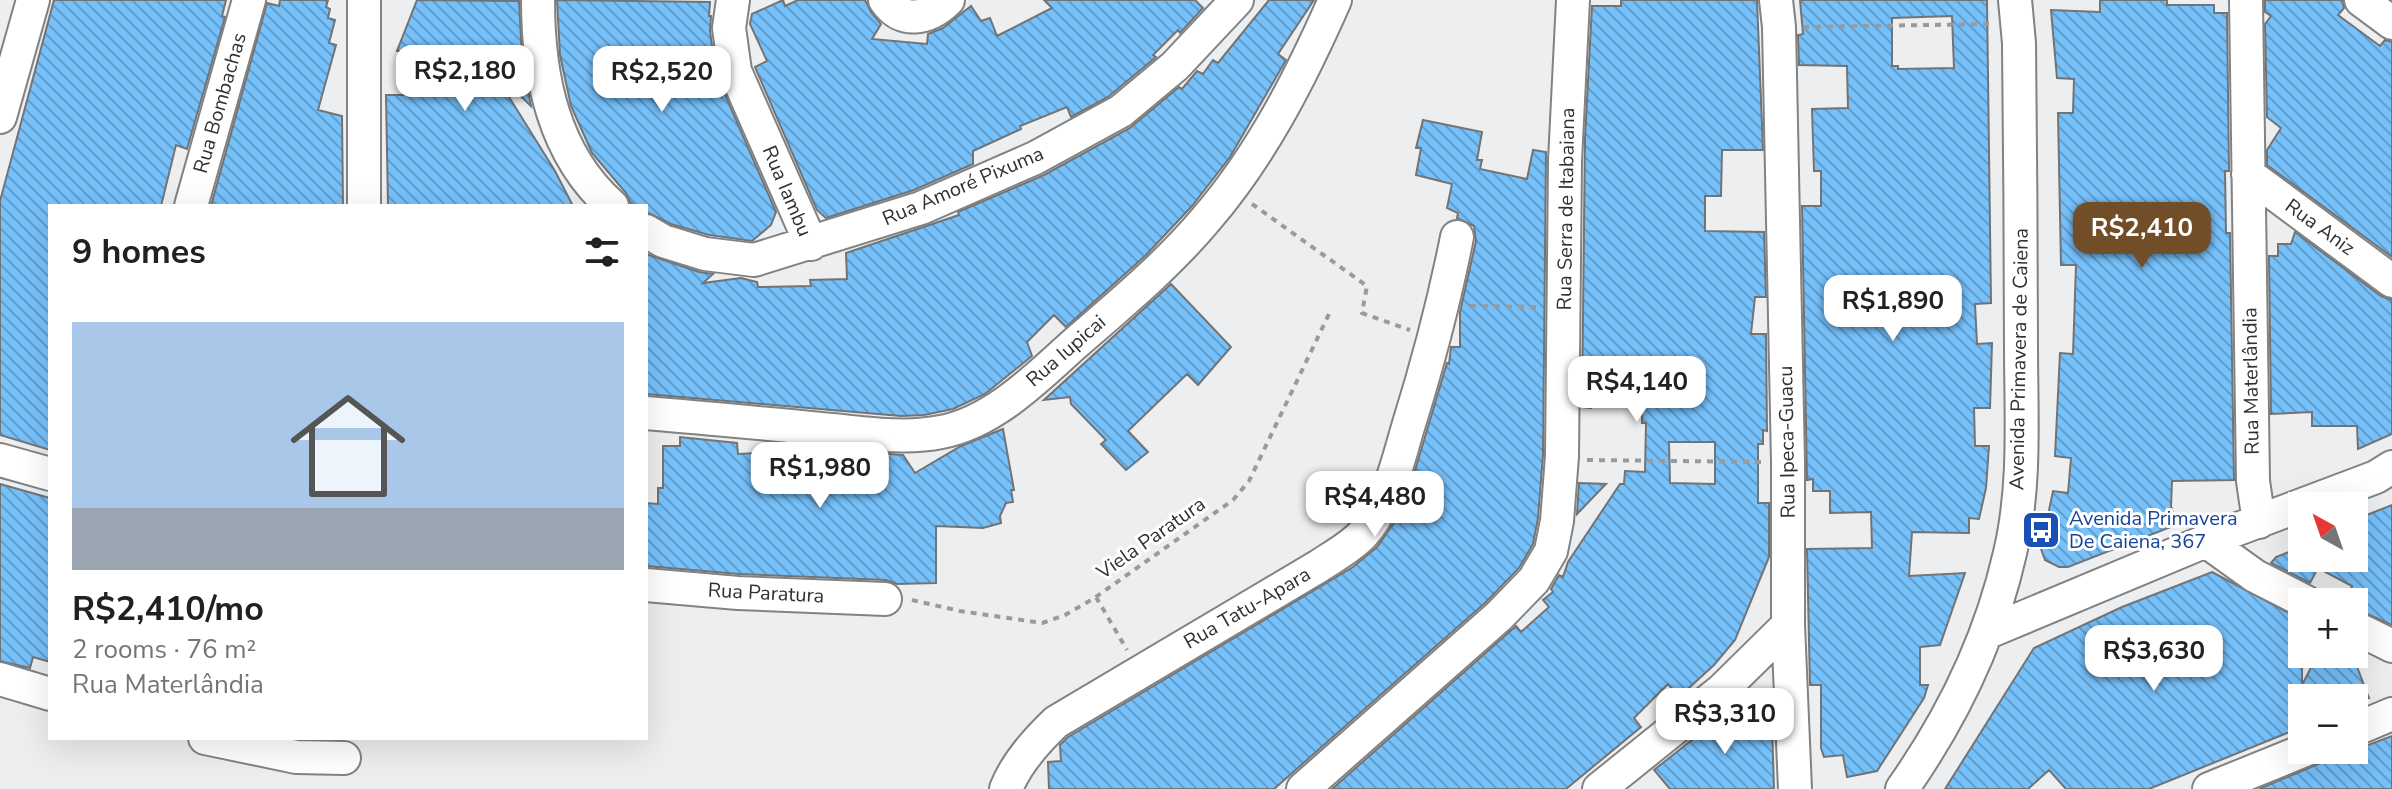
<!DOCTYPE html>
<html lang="en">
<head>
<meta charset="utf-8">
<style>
  body { margin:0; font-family:"Nunito Sans",sans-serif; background:#f2f2f2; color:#202124; height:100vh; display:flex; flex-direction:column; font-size:30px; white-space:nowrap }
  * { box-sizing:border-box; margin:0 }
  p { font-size:26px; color:#757577 }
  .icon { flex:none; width:44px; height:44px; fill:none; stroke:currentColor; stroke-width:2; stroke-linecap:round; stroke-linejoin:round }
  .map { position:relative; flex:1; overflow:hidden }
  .panel { position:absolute; left:48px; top:204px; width:600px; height:536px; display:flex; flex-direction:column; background:#fff; border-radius:0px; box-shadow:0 8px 32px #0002 }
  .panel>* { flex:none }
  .needle { width:52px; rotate:320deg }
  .buttons { position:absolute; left:2288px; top:492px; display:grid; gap:16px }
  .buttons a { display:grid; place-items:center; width:80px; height:80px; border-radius:0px; background:#fff; box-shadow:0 8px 32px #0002; font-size:40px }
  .price { position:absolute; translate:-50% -68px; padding:0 18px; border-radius:16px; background:#fff; color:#222; font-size:26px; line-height:52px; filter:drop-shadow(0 2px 4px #0008) }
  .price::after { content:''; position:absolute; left:50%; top:48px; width:24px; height:18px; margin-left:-12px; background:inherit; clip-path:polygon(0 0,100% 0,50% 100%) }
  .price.on { background:#714e27; color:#fff }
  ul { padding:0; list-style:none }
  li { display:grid; align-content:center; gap:16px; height:424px; padding:0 24px }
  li+li { border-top:2px solid #e0e0e0 }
  li span { display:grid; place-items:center; height:248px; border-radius:0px; color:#555 }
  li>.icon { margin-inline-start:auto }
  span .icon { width:144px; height:144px; fill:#fffc; stroke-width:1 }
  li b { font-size:34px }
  h2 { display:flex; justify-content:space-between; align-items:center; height:96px; padding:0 24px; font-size:34px }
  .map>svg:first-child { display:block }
</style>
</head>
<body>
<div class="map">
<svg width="2392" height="789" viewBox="0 0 2392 789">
  <defs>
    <pattern id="building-back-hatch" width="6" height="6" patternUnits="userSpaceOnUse" patternTransform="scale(2)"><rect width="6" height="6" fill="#77c1fb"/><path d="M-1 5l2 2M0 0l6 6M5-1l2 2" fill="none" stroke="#629dcc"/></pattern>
  </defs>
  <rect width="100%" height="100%" fill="#eceeef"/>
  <path fill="url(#building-back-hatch)" stroke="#727375" stroke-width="2" fill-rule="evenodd" d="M54,0H226L222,16L225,17L187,149L176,145L161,206H50V450L0,435V201Z
    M280,0H328L326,7L330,9L328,18L335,20L329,43L336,45L318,110L342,116L343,206H211L267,3L279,6Z
    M417,0L519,1L522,59L531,106L505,81L501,84L555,171L573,206H388L386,95H404L407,51H397Z
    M557,0L710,2L709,16H711L710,31L716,74L776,212L771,225L752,241L709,235L671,224L646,212V206H635L630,202L626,193L592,153L571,106L560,55Z
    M783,0L785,6L798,0H865L871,12L881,24L872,39L927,44L928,34L943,28L971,6L981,21L990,18L997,36L1052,8L1044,0H1195L1203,8L1180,33L1178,30L1153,55L1156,57L1108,97L1071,117L1067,107L1020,126L1021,129L973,151V164L914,190L826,218L817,210L755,67L767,61L750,24L752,14Z
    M1269,0H1314L1278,54L1286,60L1230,157L1192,206L1146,255L1066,327L1054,315L1027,342L1032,356L985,394L953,409L924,415L901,416L646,394V254L699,272L713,274L703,283L741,278L757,282L758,287L811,286L810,280L847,279L846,253L959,215L958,212L1044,175L1130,128L1179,87L1182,89L1197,71L1203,74L1213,60L1218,63Z
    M1621,0H1757L1763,150H1722L1721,196H1705V231L1764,232L1766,297H1755L1751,334H1766L1767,431L1763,430V444H1758V503H1769V557L1735,640L1714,665L1679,697L1668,684L1634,718L1641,727L1566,789H1332L1516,626L1521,632L1549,607L1543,600L1553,592L1551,589L1559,575L1563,577L1568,562L1620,484H1624L1625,471L1645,472L1646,423H1642L1643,367H1607L1606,404H1591V408L1582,407L1585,138L1592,6H1621ZM1669,442H1715V484L1670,483Z
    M1800,0H1987L1991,303L1975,304L1977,344L1992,343L1990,408H1974L1975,446H1989L1986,488L1979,519L1969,518V533L1912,532L1909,576L1965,573L1940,645L1920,647V685H1928L1924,698L1877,771L1847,777L1843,755L1824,757L1821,748V685H1810L1807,549L1872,548L1871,512L1830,513V491H1813V479L1807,480L1802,206H1821V171H1814L1812,109L1848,108L1847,66L1799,65L1798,35L1803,34ZM1952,16L1954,68L1898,69V66H1892V18Z
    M2100,0H2167V5H2214V13H2227L2229,171H2225L2226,233H2230L2234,480L2172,481L2171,506L2176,525L2068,567H2059L2045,560L2041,549L2053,491L2068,493L2071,458L2055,456L2060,353L2073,354L2076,265H2061L2058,113H2073L2074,79L2057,78L2051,10L2100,12Z
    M2265,0H2342L2344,8L2338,15L2380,46L2385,40L2392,42V257L2267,165V150L2281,128L2267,117L2265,24L2271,16L2265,12Z
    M1423,120L1482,132L1477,160H1482L1480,169L1527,179L1533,150L1546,152L1543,455L1538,518L1533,544L1519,568L1486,602L1274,789H1049L1048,762L1061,761L1060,745L1068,737L1353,567L1377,547L1396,520L1414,474L1447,363L1449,364L1451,347H1460V312L1476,241L1474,226L1457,218L1458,213L1447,208L1452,184L1416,175L1421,148H1416Z
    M2295,232L2381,296L2392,300V434L2358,449L2357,426H2312V412L2271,414L2269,256H2278V244H2291Z
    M1171,284L1231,347L1198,385L1187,374L1128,431L1148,452L1126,470L1101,444L1106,440L1071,404L1070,397L1044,400Z
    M1003,429L1014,490H1011L1013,502L1006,503L1000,516L1001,523L983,528L936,526V583L897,584L886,580L739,574L646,566V503L658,504V488H663V446H680V437L737,443L738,454L757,453V458L790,461L791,447L903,455L915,473L961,446Z
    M1579,483L1606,484L1577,514Z
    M0,484L50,498V662L33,657L30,668L0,661Z
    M2392,505V625L2354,608V602H2344L2352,586L2318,568L2310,583L2271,563L2276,557L2302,547V558H2354V520Z
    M2212,572L2302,620V685L2318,654H2352L2369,698H2302V727L2149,789H2066L2049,770L2028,789H1945L2034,648L2122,607Z
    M1753,703L1772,725L1774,789H1670L1654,770L1731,709L1737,716Z
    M2392,736V789H2259L2318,764Z"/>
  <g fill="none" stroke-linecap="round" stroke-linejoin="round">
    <g stroke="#808283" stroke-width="36">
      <path id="minor" d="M364,0V206
        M538,0C538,76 553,154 612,206
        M733,0L729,28L735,71L811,244
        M885,0C902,25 929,19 948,0
        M1776,0L1779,27L1788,462V625L1795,789
        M2246,0L2253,481L2259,522
        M2361,0L2392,23
        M0,117L33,0
        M2248,174L2392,281
        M191,206L249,0
        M646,231L663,241L705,254L754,260L921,208L1035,158L1121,111L1175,66L1237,0
        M646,413C704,418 762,423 821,429C860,432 902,440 941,432C991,423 1035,380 1071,347C1118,306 1167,266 1207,218C1262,154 1301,77 1335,0
        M0,460L50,474
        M2206,541L2255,576L2306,602
        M646,585L738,593L885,599
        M2354,627L2392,646
        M1986,633L2206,541L2376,477L2392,467
        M0,679L50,694
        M2354,730L2392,714
        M205,738L296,757L344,758
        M1006,789C1016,763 1036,741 1056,722L1319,566C1334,556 1351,547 1363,534C1388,506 1398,461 1408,427C1428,363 1444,303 1457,237
        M1303,789L1499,616L1534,580L1551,551L1557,521L1562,456L1565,161L1573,0
        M1599,789L1722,690L1788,625
        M1902,789C1952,718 1991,637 2010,553C2026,486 2021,415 2021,347C2021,246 2020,144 2019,43L2015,0
        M2209,789L2305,750"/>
    </g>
    <path stroke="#999a9b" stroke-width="4" stroke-dasharray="6 6" stroke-linecap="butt" d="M1803,27L1990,24
      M1252,204L1367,286L1362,313L1410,330
      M1470,306L1537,307
      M1587,460L1762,462
      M1096,597L1127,650
      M912,600L960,611L1042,623L1065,615L1093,599L1233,500L1249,481L1329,314"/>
    <use href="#minor" stroke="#fff" stroke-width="32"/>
  </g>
  <defs>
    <g id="bus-square" transform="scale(2)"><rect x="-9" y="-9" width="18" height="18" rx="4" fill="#1a4fb4" stroke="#fff"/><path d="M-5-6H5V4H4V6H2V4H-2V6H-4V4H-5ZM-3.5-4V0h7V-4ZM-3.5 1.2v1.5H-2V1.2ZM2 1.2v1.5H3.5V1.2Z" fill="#fff"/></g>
  </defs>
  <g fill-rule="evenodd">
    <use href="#bus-square" x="2041" y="530"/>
  </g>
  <g text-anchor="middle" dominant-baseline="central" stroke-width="6" stroke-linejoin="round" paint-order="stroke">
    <g font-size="20" fill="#303131" stroke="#fff">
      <text transform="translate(220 103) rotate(-74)">Rua Bombachas</text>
      <text transform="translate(963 186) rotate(-23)">Rua Amoré Pixuma</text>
      <text transform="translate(787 191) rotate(67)">Rua Iambu</text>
      <text transform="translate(1566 209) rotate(-89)">Rua Serra de Itabaiana</text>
      <text transform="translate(2320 227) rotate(36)">Rua Aniz</text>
      <text transform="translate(1066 351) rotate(-41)">Rua Iupicai</text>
      <text transform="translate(2019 359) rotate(-89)">Avenida Primavera de Caiena</text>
      <text transform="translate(2251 381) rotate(-91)">Rua Materlândia</text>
      <text transform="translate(1787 442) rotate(-91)">Rua Ipeca-Guacu</text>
      <text transform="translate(1151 538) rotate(-35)">Viela Paratura</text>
      <text transform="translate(766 593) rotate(3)">Rua Paratura</text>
      <text transform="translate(1247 608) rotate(-30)">Rua Tatu-Apara</text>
    </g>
    <g font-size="20" fill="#164399" stroke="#fff" text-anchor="start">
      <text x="2069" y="518">Avenida Primavera<tspan x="2069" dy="23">De Caiena, 367</tspan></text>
    </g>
  </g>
</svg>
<div class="buttons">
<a><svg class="needle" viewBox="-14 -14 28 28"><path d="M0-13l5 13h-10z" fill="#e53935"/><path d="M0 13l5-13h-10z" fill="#757577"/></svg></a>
<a>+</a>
<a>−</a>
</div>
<b class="price" style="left:465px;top:113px">R$2,180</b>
<b class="price" style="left:662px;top:114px">R$2,520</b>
<b class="price on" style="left:2142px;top:270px">R$2,410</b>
<b class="price" style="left:1893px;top:343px">R$1,890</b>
<b class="price" style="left:1637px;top:424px">R$4,140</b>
<b class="price" style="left:820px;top:510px">R$1,980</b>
<b class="price" style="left:1375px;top:539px">R$4,480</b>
<b class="price" style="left:2154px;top:693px">R$3,630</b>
<b class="price" style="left:1725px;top:756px">R$3,310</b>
<section class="panel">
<h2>9 homes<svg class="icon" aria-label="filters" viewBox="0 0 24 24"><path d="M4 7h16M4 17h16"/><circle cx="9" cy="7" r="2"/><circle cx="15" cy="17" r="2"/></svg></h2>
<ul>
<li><span style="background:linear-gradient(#a9c7e8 75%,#9aa5b1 0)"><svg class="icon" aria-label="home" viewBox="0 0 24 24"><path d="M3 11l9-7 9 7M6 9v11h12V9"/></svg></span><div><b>R$2,410/mo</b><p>2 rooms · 76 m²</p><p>Rua Materlândia</p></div></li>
</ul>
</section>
</div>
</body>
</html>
